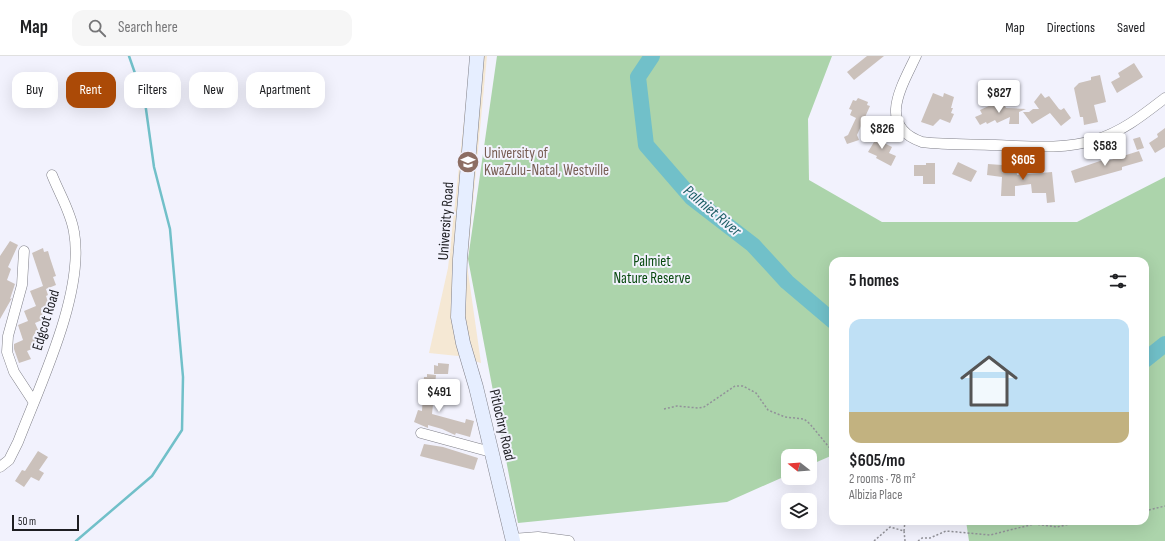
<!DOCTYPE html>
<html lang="en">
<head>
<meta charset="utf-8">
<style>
  body { margin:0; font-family:"Sofia Sans Condensed",sans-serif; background:#f6f6f6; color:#202124; height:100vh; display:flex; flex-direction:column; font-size:15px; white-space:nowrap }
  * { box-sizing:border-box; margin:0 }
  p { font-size:13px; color:#757577 }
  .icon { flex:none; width:22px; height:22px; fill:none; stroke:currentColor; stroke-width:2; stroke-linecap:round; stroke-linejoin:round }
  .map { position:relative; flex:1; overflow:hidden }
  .drawer { position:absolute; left:829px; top:201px; width:320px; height:268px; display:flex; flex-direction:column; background:#fff; border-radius:12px; box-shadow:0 4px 16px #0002 }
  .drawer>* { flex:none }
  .top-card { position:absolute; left:12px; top:16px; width:380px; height:36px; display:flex; gap:8px }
  .needle { width:26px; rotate:287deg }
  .fabs { position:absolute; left:781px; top:393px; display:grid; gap:8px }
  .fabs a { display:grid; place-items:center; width:36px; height:36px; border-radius:8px; background:#fff; box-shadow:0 4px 16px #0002; font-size:20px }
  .scale { position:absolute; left:12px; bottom:10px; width:67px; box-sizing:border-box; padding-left:4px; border:2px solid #1e1e22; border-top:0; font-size:11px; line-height:14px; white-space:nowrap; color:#1e1e22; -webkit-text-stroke:3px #f2f2fd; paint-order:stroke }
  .price { position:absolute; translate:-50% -34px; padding:0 9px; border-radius:4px; background:#fff; color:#222; font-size:13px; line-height:26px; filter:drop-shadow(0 1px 2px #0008) }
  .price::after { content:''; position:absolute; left:50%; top:24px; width:12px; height:9px; margin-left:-6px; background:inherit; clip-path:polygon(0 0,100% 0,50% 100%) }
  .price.active { background:#ab4a07; color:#fff }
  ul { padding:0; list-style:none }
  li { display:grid; align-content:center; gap:8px; height:212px; padding:0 20px }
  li+li { border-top:1px solid #e0e0e0 }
  li span { display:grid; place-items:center; height:124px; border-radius:12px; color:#555 }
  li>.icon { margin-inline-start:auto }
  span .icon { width:72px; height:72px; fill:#fffc; stroke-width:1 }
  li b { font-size:17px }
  h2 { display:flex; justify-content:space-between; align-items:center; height:48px; padding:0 20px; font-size:17px }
  .pill { padding:0 14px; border-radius:12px; background:#fff; box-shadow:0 4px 16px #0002; font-size:14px; line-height:36px }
  .pill.active { background:#ab4a07; color:#fff }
  header { display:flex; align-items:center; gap:24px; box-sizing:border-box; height:56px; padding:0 20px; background:#fff; border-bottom:1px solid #e0e0e0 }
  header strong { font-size:19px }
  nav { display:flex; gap:22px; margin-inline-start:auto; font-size:14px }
  .search { width:280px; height:36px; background:#f6f6f6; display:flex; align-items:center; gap:10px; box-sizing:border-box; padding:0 14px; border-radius:12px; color:#757577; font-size:15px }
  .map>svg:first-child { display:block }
</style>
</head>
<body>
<header>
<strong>Map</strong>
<div class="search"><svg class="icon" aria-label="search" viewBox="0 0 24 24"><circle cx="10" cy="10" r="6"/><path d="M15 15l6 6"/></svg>Search here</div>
<nav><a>Map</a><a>Directions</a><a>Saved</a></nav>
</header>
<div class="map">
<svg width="1165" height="485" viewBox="0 0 1165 485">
  <rect width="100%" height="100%" fill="#f2f2fd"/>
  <path fill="#f5e8d4" d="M471,0H487L467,209L481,307L458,300L429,297L448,212Z"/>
  <path fill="#acd4ab" d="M497,0H832L808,63L809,124L882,166H1077L1165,121V485H969L966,465H1145V205H833V399L810,409V400H788V419L727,446L518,467L468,203Z"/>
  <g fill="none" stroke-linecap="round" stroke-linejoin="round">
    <path stroke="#71c0c9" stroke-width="2.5" d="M76,485L152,420L182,374L183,321L170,173L154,111L145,46L129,0"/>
    <path stroke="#71c0c9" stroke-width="16" d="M652,0L638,21L646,89L692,142L753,189L787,226L833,265
      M1145,304L1165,288"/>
  </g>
  <path fill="#cbc1bb" d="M867,0H884L854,24L847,16Z
    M1134,7L1143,21L1117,37L1111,26L1120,21L1118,17Z
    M1100,19L1106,46L1094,49L1098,66L1084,69L1083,61H1080L1074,32L1079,27L1091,24V21Z
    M933,37L943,41L944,37L954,41L951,52H953L951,57L954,58L950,67L940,63L933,70L921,66Z
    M1041,37L1045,42L1049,40L1059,53L1061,54L1064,52L1071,62L1061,70L1050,57L1032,68L1023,56H1029L1033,53H1039L1034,46Z
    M858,42L868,46L867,49L870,50L857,79L859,84L847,88L844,81L848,79L856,62L850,59L852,54L849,53L853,44L856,45Z
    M1002,44L1006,52L1026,53L1019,56V68H1009L1010,61L997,67L995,64L987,68L986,66L980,69L975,61L982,58L980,54Z
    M1165,72V91L1155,97L1149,87L1158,81L1157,78Z
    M880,76L887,80L884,87L892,91L889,97L896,100L891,110L876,102L877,100L868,96Z
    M1140,81L1144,92L1137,94L1133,83Z
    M1139,95L1143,105L1122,111V114L1075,127L1071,115L1097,106L1106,103L1107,105Z
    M958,106L977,115L971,126L952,118Z
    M926,107H935V128H923V120H914V109H926Z
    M988,108L1016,110L1017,119L1052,116L1055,146L1047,147L1046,137H1032L1031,128L1015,130V140H1001L1002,121L987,119Z
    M10,185L18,189L8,211L11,213L7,224L15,228L10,243L12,242L0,263V200Z
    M43,192L44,196L48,195L50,202L56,220L53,221L56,229L46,233L48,239L46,240L49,249L41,252L43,258L40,260L42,264L35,267L39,276L34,278L37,291L27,295L31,303L19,307L14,293V288L23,284L18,269L28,265L24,255L36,250L30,235L43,230L32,197Z
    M438,307L449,308L448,318H434V309L438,310Z
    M427,318L436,319L432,358L465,367L466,363L474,365L470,381L456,377L455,379L442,373L428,369V372L414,366L418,354L422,355L424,321H427Z
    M424,388L443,391L478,402L474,414L420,400Z
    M38,395L48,401L39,414L44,417L39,425L31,421L24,431L15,425L22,414L25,415Z"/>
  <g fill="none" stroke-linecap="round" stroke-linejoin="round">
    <g stroke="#808089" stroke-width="11">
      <path id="street" d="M916,0C902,30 876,70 922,86C946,89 971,88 995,89C1027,90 1063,94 1095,84C1122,76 1143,59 1165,42
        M24,195L22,229L8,280L7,296L14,316L33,345
        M421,377L491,396
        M0,411L9,404L18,386C40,329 85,236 74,176C71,156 59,137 52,119
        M512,483L538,481L569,485"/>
    </g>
    <g stroke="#808089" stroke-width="15">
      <path id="secondary" d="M477,0L460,203L458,261L463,287L476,331L513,485"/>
    </g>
    <path stroke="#929299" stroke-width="1.5" stroke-dasharray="2 2" stroke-linecap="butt" d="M664,353L677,350L698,352L704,351L735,330H743L756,337L768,354L785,361L804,363L810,368L833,396
      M1145,455L1165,450
      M904,475L905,465
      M874,485L890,471L904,475L905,485
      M918,485L922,482H930L946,475L990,479L1034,468L1057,471L1083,465"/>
    <use href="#street" stroke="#fff" stroke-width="10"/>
    <use href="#secondary" stroke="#e6eeff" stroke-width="14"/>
  </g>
  <defs>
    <g id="university-disc" transform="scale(1.15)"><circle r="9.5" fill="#8d6e63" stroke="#f2f2fd"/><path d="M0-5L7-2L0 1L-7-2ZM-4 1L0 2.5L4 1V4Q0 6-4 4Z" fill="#fff"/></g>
  </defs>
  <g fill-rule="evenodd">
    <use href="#university-disc" x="468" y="106"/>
  </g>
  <g text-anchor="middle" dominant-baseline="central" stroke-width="4" stroke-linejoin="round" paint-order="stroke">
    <g font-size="15" fill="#785e54" stroke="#f2f2fd" text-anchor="start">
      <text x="484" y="97">University of<tspan x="484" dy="17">KwaZulu-Natal, Westville</tspan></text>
    </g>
    <g font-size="15" fill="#1e1e22" stroke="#f2f2fd">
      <text transform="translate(446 165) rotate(-86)">University Road</text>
      <text transform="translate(46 264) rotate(-73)">Edgcot Road</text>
      <text transform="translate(502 369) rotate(77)">Pitlochry Road</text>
    </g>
    <g font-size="15" fill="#094a10" stroke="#f2f2fd">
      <text x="652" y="205">Palmiet<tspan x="652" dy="17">Nature Reserve</tspan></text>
    </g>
    <g font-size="16" font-style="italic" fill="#1c5e65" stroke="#f2f2fd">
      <text transform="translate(712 155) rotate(40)">Palmiet River</text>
    </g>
  </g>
</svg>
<div class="fabs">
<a><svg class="needle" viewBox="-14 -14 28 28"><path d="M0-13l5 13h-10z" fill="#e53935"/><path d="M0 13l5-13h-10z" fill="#757577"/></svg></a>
<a><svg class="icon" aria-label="layers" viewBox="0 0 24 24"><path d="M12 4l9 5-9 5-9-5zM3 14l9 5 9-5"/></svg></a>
</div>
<div class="scale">50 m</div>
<b class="price" style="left:999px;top:58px">$827</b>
<b class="price" style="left:882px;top:94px">$826</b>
<b class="price" style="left:1105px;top:111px">$583</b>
<b class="price active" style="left:1023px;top:125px">$605</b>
<b class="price" style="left:439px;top:357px">$491</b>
<div class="top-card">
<a class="pill">Buy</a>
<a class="pill active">Rent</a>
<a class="pill">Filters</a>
<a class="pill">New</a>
<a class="pill">Apartment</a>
</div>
<section class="drawer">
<h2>5 homes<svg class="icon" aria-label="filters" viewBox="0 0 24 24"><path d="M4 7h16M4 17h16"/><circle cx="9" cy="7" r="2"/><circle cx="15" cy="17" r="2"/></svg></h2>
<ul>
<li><span style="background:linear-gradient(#bfe0f5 75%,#c2b280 0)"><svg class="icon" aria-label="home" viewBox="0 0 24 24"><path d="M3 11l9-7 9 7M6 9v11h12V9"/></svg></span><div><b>$605/mo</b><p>2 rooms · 78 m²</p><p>Albizia Place</p></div></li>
</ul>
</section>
</div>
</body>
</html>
